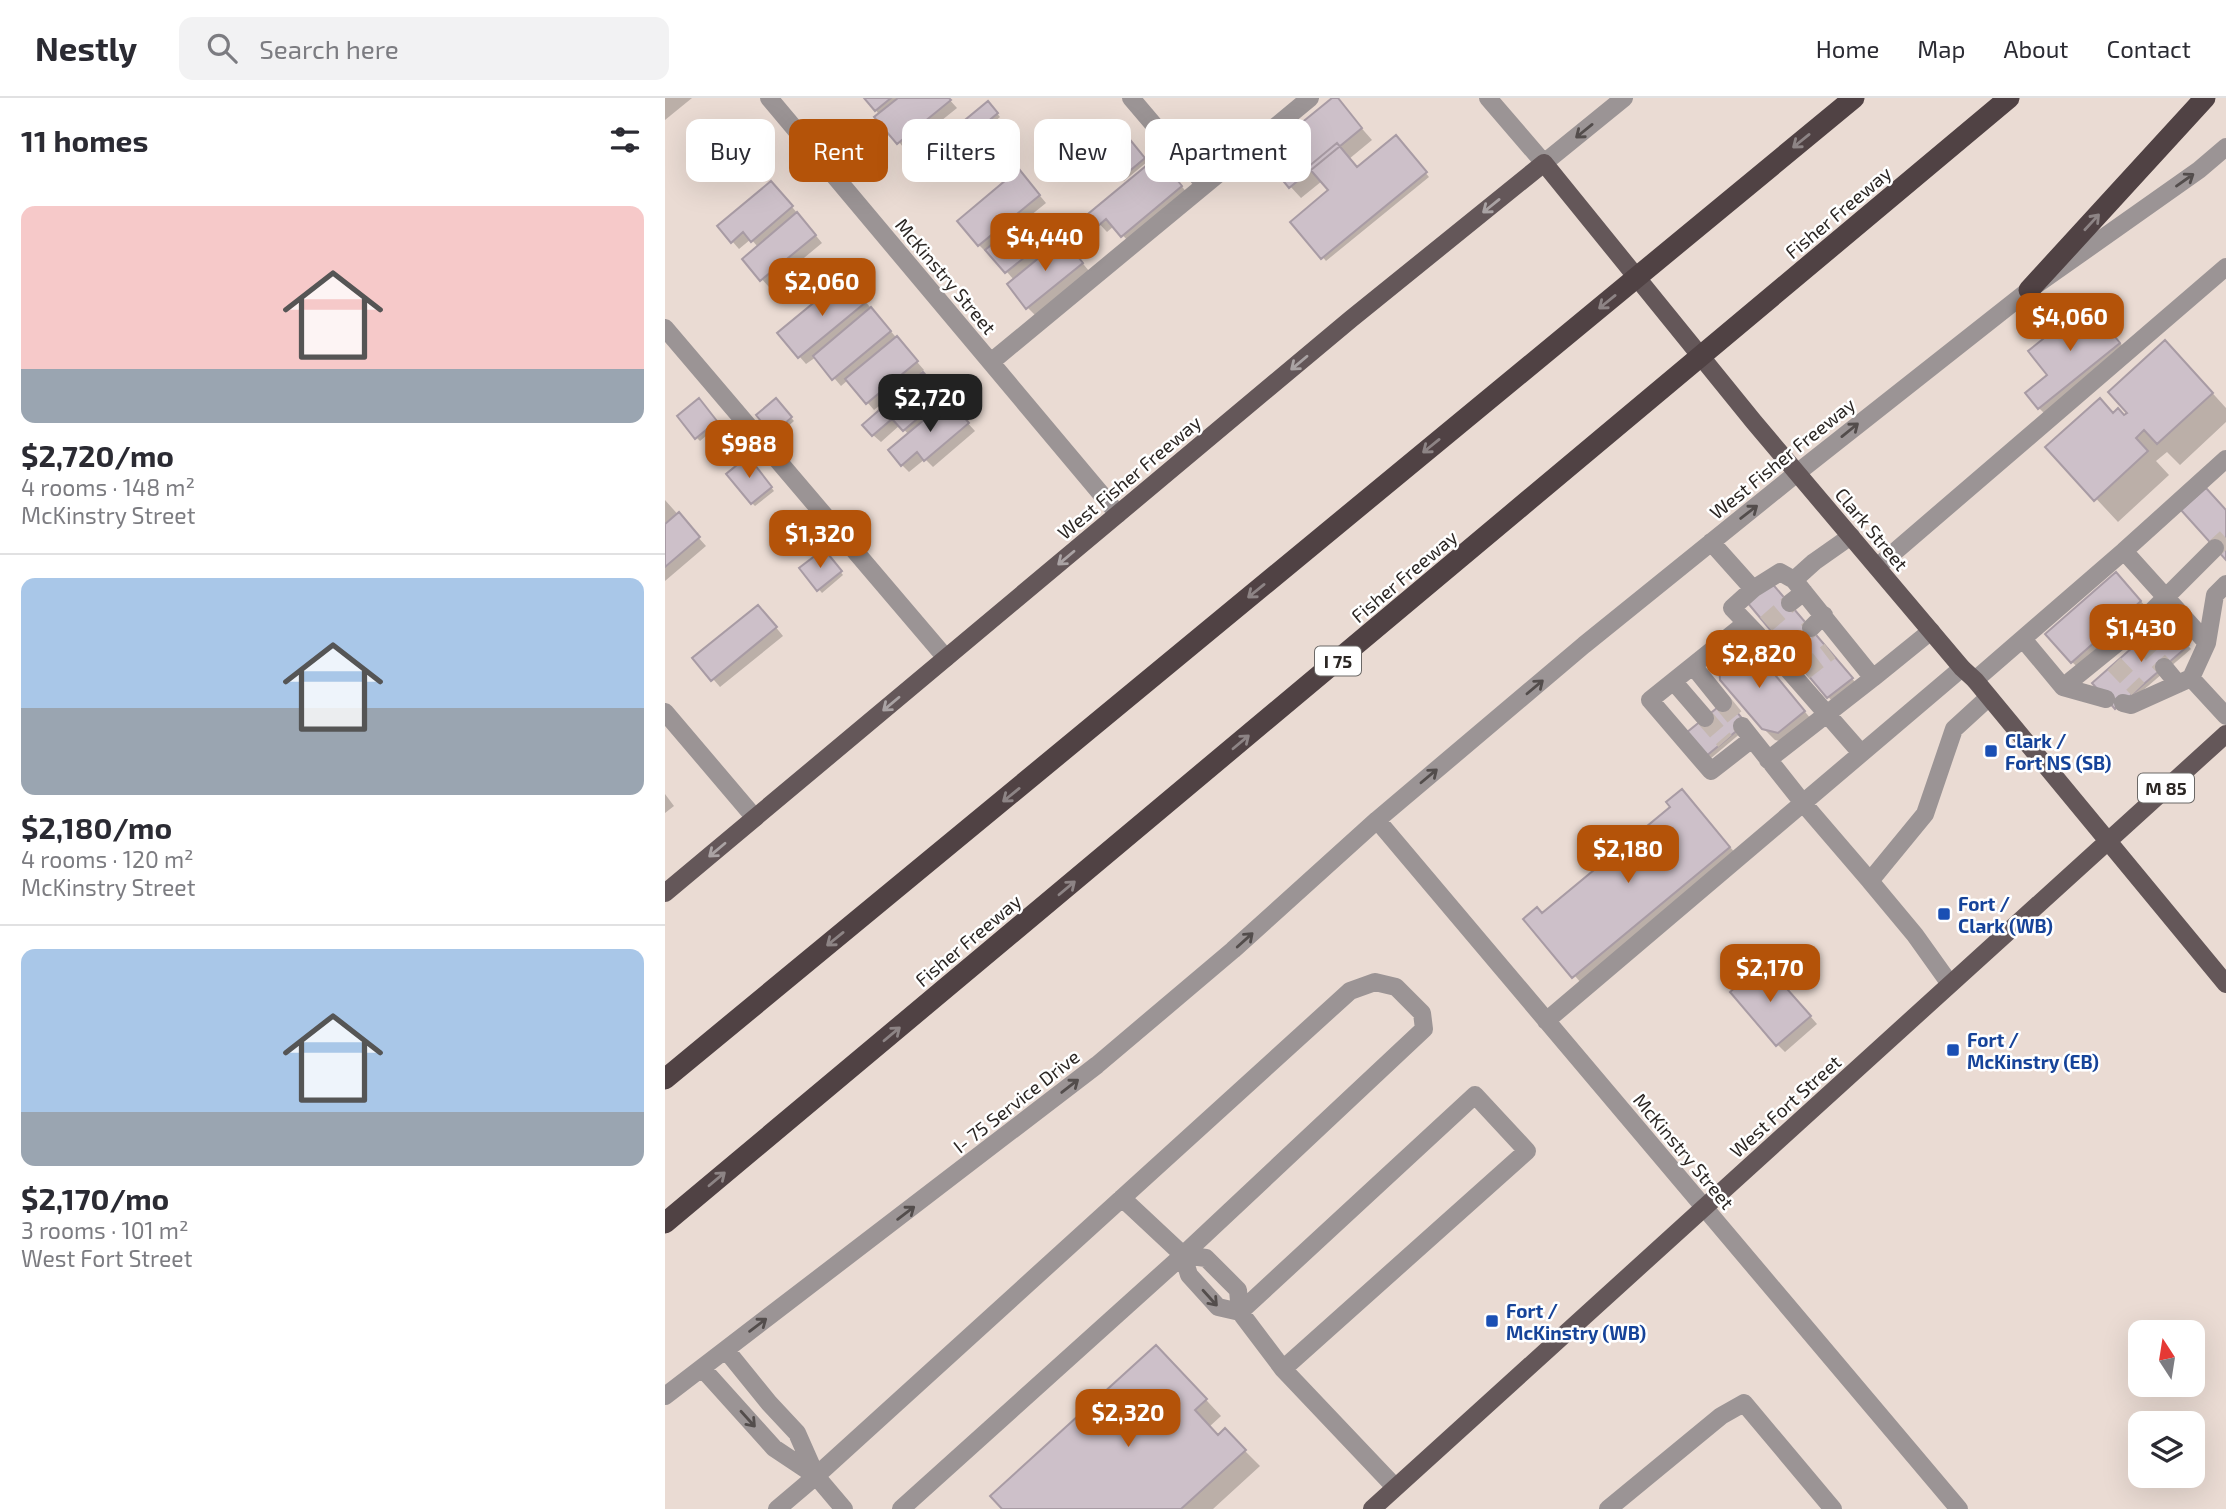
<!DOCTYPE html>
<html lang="en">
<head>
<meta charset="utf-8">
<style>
  body { margin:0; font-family:"Exo 2",sans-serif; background:#f2f2f3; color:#2b2b33; height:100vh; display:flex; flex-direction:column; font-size:26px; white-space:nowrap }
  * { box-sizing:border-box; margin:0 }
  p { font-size:23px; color:#7c7c81 }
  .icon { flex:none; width:38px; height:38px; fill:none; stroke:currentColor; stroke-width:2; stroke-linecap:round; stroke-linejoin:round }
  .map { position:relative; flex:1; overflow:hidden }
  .sheet { display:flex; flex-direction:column; background:#fff; width:665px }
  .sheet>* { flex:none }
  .top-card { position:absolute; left:21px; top:21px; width:665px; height:63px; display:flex; gap:14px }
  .needle { width:46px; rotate:348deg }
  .buttons { position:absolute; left:1463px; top:1222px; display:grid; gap:14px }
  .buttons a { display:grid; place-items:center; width:77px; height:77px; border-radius:14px; background:#fff; box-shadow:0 7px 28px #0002; font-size:35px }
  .price { position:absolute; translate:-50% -60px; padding:0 16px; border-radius:14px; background:#b45309; color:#fff; font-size:23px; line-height:46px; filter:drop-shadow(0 2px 4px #0008) }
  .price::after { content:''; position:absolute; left:50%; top:42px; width:21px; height:16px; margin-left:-10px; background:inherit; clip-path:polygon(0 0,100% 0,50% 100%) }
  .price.active { background:#222; color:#fff }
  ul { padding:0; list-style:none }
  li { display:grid; align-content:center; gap:14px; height:371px; padding:0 21px }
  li+li { border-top:2px solid #e1e1e2 }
  li span { display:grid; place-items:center; height:217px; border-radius:14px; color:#555 }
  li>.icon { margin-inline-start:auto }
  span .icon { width:126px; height:126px; fill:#fffc; stroke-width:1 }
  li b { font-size:30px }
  h2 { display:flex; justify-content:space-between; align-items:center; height:84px; padding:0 21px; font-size:30px }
  .tag { padding:0 24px; border-radius:14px; background:#fff; box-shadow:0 7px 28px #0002; font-size:24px; line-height:63px }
  .tag.active { background:#b45309; color:#fff }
  header { display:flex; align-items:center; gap:42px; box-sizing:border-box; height:98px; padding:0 35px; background:#fff; border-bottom:2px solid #e1e1e2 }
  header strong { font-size:33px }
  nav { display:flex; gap:38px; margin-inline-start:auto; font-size:24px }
  .search { width:490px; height:63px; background:#f2f2f3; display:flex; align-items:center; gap:18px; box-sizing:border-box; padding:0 24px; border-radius:14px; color:#7c7c81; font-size:26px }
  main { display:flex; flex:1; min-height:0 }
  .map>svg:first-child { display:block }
</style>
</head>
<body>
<header>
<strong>Nestly</strong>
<div class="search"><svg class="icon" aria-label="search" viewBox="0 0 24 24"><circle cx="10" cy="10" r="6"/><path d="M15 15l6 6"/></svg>Search here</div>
<nav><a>Home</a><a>Map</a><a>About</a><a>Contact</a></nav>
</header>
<main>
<section class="sheet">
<h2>11 homes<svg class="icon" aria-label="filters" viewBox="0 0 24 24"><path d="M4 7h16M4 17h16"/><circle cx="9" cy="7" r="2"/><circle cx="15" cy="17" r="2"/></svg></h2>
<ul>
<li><span style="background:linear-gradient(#f6c9c9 75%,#9aa5b1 0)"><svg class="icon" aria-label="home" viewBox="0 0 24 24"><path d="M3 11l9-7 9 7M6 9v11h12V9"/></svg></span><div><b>$2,720/mo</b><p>4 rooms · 148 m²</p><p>McKinstry Street</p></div></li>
<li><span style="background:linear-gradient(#a9c7e8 60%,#9aa5b1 0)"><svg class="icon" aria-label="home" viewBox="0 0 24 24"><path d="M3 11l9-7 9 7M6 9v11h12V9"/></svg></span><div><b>$2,180/mo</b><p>4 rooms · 120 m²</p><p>McKinstry Street</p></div></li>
<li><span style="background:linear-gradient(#a9c7e8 75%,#9aa5b1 0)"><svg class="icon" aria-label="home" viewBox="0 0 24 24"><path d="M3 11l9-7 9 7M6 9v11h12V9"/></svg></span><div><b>$2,170/mo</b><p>3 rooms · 101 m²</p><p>West Fort Street</p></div></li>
</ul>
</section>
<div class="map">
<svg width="1561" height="1411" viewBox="0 0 1561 1411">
  <rect width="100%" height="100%" fill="#eadbd3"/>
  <path fill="#0003" d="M0,0H27L0,22Z
    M202,0H283L292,10L240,52Z
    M670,0L707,42L684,61L692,71L734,43L764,79L661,163L628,124L666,93L657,83L636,100L625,88Z
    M326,8L335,19L315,36L312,32Z
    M458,36L482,64L459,83L435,55Z
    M395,52L407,67L392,79L389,76Z
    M500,68L523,96L465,145L449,128L442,134L426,117Z
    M361,81L381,105L360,122L386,152L405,150L424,173L370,217L363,210L349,182L323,152L321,154L314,147Z
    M113,92L157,145L104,189L79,161L93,149L86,141L74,151L67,143Z
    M187,188L259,272L256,274L310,333L268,369L260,361L244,374L237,367L244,337L235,327L216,344L208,337L248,284L246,282L209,312L183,282L176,288L151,259L141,266L114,235Z
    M1434,219L1465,257L1385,321L1374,310L1385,277Z
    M1522,267L1561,310V324L1515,367L1502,354L1491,363L1504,377L1453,424L1383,349L1448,317L1459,319Z
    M111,303L129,323L111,339L93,318Z
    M37,306L54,327L35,343L31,339Z
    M86,364L109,393L90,408L87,405Z
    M0,402L41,448L0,483Z
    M162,457L178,477L157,495L137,471Z
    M1105,486L1190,584L1166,602L1085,504Z
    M1462,487L1486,515L1419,575L1407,564Z
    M100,516L118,538L55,589L30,560Z
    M1501,523L1526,551L1454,613L1429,586Z
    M1094,557L1150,626L1125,646L1110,642L1098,630Z
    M1083,629L1045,661L1023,635Z
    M1017,694L1079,765L924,894L861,822L877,817L1007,709Z
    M0,696L9,708L0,715Z
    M1107,874L1152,926L1120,954L1112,946Z
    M506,1264L556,1318L544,1329L553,1339L575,1348L595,1368L548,1411H339Z"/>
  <path fill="#cdc0c9" stroke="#a89ba4" stroke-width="2" d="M199,0H226L210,13Z
    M233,0H284L286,2L232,46L209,19Z
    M667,0H673L697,30L624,90L597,57Z
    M323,3L333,15L310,34L300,22Z
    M458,33L480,60L455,81L432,54Z
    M731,37L762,74L656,161L625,124L663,92L643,69L672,45L692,69Z
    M392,47L405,63L388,77L375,61Z
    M493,58L517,88L456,139L441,121L433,128L423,116Z
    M354,71L375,97L313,148L292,123Z
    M106,83L128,108L86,144L78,134L66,145L52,128Z
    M132,114L151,137L95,183L77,161Z
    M361,119L380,143L340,175L320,152Z
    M398,140L418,165L361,211L342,186Z
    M180,179L201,204L133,260L112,235Z
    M1423,205L1455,245L1373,311L1360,295L1382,277L1363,253Z
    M206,209L226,233L167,282L148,258Z
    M232,238L253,263L201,306L180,281Z
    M1500,242L1548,295L1492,346L1479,332L1471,340L1483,353L1429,403L1380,349L1435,300L1448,315L1453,310L1459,317L1462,315L1443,294Z
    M258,274L279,298L238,333L227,321L207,338L197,327Z
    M34,300L52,323L30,341L12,318Z
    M111,300L127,319L107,337L91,317Z
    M284,301L304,325L259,363L252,354L236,368L223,352Z
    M83,358L107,389L86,406L61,376Z
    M1541,390L1561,412V462L1516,412Z
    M14,414L35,439L0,469V426Z
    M159,451L177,473L152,493L134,470Z
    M1451,474L1476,503L1406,565L1380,536Z
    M1105,483L1188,580L1162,600L1082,504Z
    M93,507L112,529L46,583L27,560Z
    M1501,520L1524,547L1450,611L1427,585Z
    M1082,543L1140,613L1113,635L1097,631L1055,582L1054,565Z
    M1062,602L1081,625L1040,659L1021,635Z
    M1017,691L1065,749L907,880L858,821L872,809L877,815L1005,709L1001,704Z
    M1099,865L1146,918L1111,948L1065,894Z
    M491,1247L542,1301L530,1312L553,1337L560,1330L581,1352L516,1411H337L325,1398Z"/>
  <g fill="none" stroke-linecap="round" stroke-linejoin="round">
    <path stroke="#c4b7b0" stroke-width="18" stroke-dasharray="18 9" stroke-linecap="butt" d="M1550,450L1561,440
      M1101,526L1125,505
      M1475,543L1499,569
      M1121,551L1146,530
      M1449,566L1473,591
      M1139,573L1165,553
      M1058,605L1077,628
      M1040,620L1060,643"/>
    <path stroke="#9b9495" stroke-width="18" d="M104,0L453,416
      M466,0L540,87
      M823,0L879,65L959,0
      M0,230L281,560
      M326,264L645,0
      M1186,438L1149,464L1129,482L1208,580L1266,533
      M1046,444L1088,491L1067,510L1091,535L1196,655
      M1459,453L1561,361
      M1212,469L1561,169
      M1088,491L1115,474L1129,482
      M1125,505L1139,494
      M1081,525L985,602L1046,673L1087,641
      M1146,530L1159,517
      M1358,541L1398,589L1441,601
      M1542,545L1550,497L1561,486
      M1029,569L1058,605
      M1499,569L1513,586
      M1310,582L1459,453L1542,545L1526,580L1561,618
      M1009,584L1040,620
      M1398,589L1467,533L1550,450
      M1458,605L1466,607L1526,580
      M0,614L90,720
      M1077,628L1138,705L1205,783
      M1103,662L1208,580
      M712,722L1294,1411
      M1285,886L1250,837L1205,783L1260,716L1289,631L1324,599
      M881,923L1297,570
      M457,1100L518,1157
      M575,1214L810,997L862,1053L618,1271
      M575,1214L553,1209L524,1177L518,1157L541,1160L573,1192L575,1214L618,1271L730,1389
      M37,1270L109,1350L151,1378L132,1335L104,1305L61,1252
      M0,1298L432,967L568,852L712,722L919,547L1132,375L1364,192L1534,72L1561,49
      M112,1411L151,1378
      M179,1411L151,1378L685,893L710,884L731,889L757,915L759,931L518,1157L236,1411
      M943,1411L1056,1318L1079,1305L1168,1411"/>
    <path stroke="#645759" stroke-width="18" d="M0,795L686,221L879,65L1089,324L1297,570L1310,582L1561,886
      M707,1411L1561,636"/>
    <path stroke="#504244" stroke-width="21" d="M1364,192L1540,0
      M0,981L1189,0
      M0,1125L1344,0"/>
  </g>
  <defs><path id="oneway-shaft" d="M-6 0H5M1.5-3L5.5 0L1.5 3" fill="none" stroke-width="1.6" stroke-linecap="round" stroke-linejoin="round" transform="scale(1.75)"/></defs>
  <g stroke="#534d4c">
    <use href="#oneway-shaft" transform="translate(919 33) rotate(141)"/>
    <use href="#oneway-shaft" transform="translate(1520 82) rotate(-35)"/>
    <use href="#oneway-shaft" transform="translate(1185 332) rotate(-39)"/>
    <use href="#oneway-shaft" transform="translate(1084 414) rotate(-38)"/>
    <use href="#oneway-shaft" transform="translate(870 589) rotate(-40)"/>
    <use href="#oneway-shaft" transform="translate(764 678) rotate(-40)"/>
    <use href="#oneway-shaft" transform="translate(580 842) rotate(-42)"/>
    <use href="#oneway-shaft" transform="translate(405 988) rotate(-38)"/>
    <use href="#oneway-shaft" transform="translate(241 1115) rotate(-37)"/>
    <use href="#oneway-shaft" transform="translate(545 1200) rotate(48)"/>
    <use href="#oneway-shaft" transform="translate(93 1227) rotate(-37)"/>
    <use href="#oneway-shaft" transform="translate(83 1321) rotate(48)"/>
  </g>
  <g stroke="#8d8485">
    <use href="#oneway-shaft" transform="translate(1136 43) rotate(141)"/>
    <use href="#oneway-shaft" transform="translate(1427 124) rotate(-47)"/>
    <use href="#oneway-shaft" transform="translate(942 204) rotate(141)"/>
    <use href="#oneway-shaft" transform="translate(766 348) rotate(141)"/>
    <use href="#oneway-shaft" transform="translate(591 493) rotate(141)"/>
    <use href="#oneway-shaft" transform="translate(576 644) rotate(-40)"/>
    <use href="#oneway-shaft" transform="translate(346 697) rotate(141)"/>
    <use href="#oneway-shaft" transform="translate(402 790) rotate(-40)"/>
    <use href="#oneway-shaft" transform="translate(170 841) rotate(141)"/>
    <use href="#oneway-shaft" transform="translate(227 936) rotate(-40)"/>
    <use href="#oneway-shaft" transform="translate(52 1081) rotate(-40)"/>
  </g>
  <g stroke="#aaa3a4">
    <use href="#oneway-shaft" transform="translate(826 108) rotate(141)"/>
    <use href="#oneway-shaft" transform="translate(634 265) rotate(140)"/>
    <use href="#oneway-shaft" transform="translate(401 460) rotate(140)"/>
    <use href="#oneway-shaft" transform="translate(226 606) rotate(140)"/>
    <use href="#oneway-shaft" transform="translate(52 752) rotate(140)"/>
  </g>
  <g fill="#1a4fb4" stroke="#fff" stroke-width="2.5">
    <rect x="1319" y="646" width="14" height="14" rx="3.5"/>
    <rect x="1272" y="809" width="14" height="14" rx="3.5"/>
    <rect x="1281" y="945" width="14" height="14" rx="3.5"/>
    <rect x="820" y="1216" width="14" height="14" rx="3.5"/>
  </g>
  <g text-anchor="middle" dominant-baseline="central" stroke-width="5" stroke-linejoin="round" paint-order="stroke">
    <g fill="#fff" stroke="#6b6866" stroke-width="2">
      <rect x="650" y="548.5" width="46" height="29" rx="5"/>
      <rect x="1473" y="675.5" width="56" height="29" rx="5"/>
    </g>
    <g font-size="18" font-weight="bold" fill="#2c2724">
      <text x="673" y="563">I 75</text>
      <text x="1501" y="690">M 85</text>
    </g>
    <g font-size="19" fill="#2c2724" stroke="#fff">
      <text transform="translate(1173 114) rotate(-40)">Fisher Freeway</text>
      <text transform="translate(281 178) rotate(50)">McKinstry Street</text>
      <text transform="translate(1117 360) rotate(-39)">West Fisher Freeway</text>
      <text transform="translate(464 379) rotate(-40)">West Fisher Freeway</text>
      <text transform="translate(1207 431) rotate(50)">Clark Street</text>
      <text transform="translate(739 478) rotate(-40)">Fisher Freeway</text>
      <text transform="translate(303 842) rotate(-40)">Fisher Freeway</text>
      <text transform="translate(351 1003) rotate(-38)">I- 75 Service Drive</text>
      <text transform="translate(1120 1008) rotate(-42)">West Fort Street</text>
      <text transform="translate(1019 1053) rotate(50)">McKinstry Street</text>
    </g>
    <g font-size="19" font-weight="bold" fill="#164399" stroke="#fff" text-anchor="start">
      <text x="1340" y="642">Clark /<tspan x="1340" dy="22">Fort NS (SB)</tspan></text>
      <text x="1293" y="805">Fort /<tspan x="1293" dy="22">Clark (WB)</tspan></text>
      <text x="1302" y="941">Fort /<tspan x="1302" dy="22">McKinstry (EB)</tspan></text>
      <text x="841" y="1212">Fort /<tspan x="841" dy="22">McKinstry (WB)</tspan></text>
    </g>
  </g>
</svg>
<div class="buttons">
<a><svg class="needle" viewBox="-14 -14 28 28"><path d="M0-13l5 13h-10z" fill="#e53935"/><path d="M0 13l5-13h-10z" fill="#7c7c81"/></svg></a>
<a><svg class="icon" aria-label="layers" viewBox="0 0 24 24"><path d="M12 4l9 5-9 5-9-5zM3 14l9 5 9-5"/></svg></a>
</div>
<b class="price" style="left:380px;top:175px">$4,440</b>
<b class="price" style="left:157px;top:220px">$2,060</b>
<b class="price" style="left:1405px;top:255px">$4,060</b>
<b class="price active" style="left:265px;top:336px">$2,720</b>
<b class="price" style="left:84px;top:382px">$988</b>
<b class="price" style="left:155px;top:472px">$1,320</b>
<b class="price" style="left:1476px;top:566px">$1,430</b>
<b class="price" style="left:1094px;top:592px">$2,820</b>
<b class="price" style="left:963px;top:787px">$2,180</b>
<b class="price" style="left:1105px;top:906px">$2,170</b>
<b class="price" style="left:463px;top:1351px">$2,320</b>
<div class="top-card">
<a class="tag">Buy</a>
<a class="tag active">Rent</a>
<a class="tag">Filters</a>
<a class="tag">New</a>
<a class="tag">Apartment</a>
</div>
</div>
</main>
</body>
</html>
